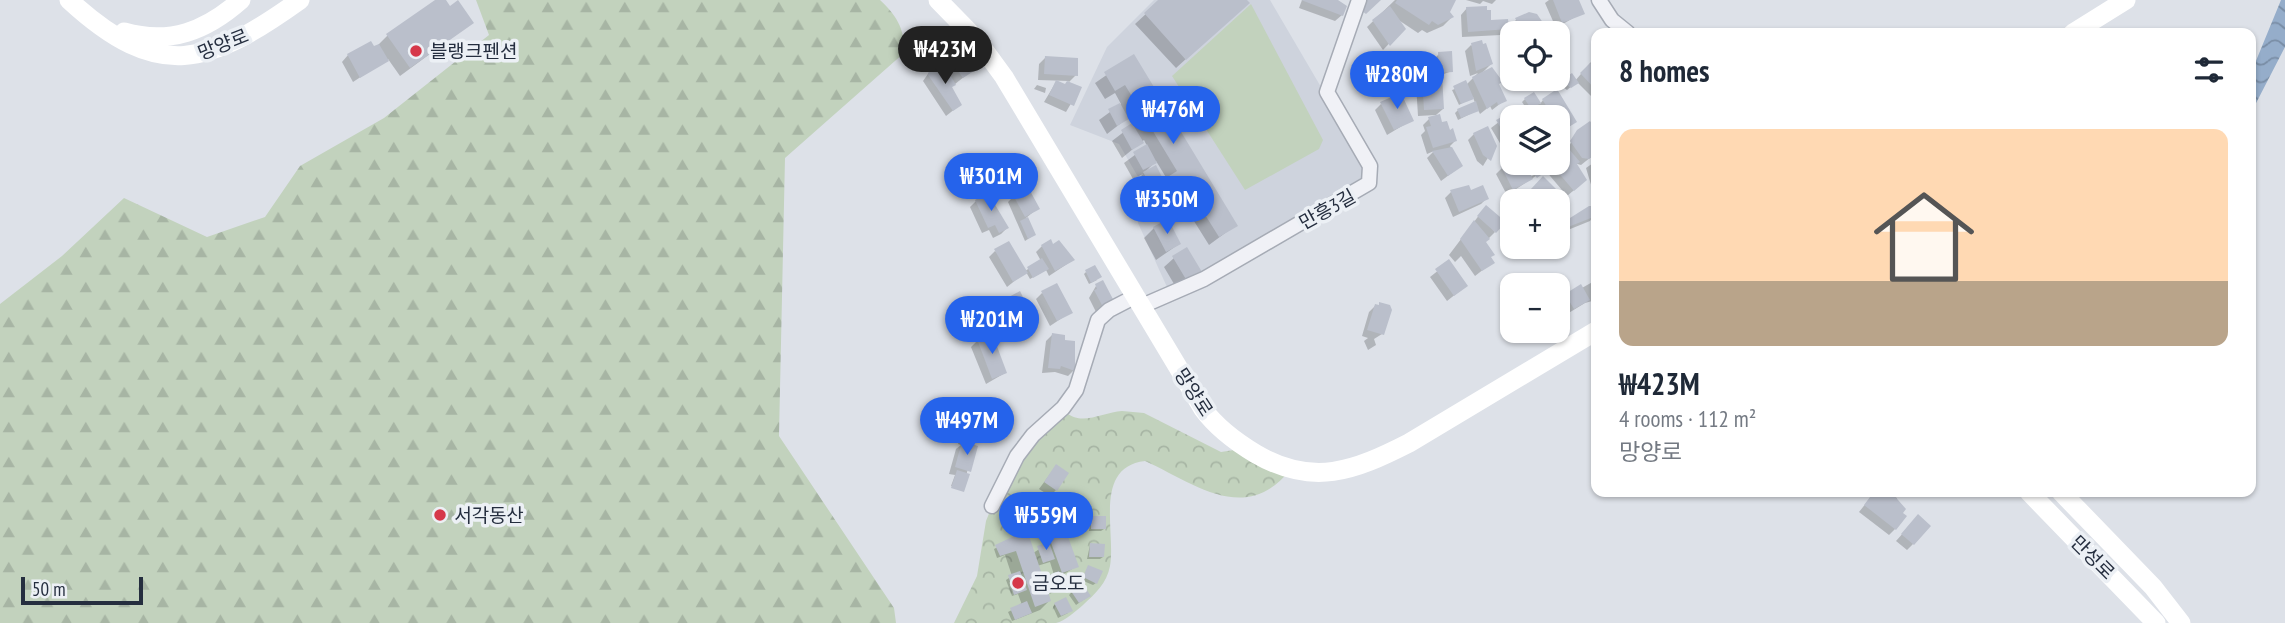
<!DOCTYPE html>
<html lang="en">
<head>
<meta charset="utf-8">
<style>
  body { margin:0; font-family:"PT Sans Narrow","Noto Sans KR",sans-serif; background:#f2f2f3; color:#1f2937; height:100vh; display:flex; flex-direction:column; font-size:26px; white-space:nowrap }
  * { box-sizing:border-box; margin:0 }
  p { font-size:23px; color:#747a83 }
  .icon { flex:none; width:38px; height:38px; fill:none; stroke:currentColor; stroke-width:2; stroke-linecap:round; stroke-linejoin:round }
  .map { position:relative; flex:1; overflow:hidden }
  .sheet { position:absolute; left:1591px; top:28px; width:665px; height:469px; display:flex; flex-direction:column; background:#fff; border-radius:14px; box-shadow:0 2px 5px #0004 }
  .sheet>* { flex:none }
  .buttons { position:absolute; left:1500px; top:21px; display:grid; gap:14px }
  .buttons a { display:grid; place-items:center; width:70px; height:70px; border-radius:14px; background:#fff; box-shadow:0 2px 5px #0004; font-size:35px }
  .scale { position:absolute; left:21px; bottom:18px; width:122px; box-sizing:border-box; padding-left:7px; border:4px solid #252e3f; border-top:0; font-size:19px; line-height:24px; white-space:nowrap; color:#252e3f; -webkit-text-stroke:5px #ecf0f5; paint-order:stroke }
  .price { position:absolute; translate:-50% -60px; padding:0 16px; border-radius:24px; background:#2563eb; color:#fff; font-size:23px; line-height:46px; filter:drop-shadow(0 2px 4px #0008) }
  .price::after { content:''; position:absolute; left:50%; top:42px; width:21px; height:16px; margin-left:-10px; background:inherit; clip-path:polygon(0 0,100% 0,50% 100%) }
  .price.on { background:#222; color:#fff }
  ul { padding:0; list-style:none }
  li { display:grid; align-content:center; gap:14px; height:371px; padding:0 28px }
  li span { display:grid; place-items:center; height:217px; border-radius:14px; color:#555 }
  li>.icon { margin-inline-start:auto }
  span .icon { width:126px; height:126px; fill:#fffc; stroke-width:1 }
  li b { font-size:30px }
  h2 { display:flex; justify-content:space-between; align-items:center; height:84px; padding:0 28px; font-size:30px }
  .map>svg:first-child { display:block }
</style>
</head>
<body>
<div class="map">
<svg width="2285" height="623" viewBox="0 0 2285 623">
  <defs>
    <pattern id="forest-firs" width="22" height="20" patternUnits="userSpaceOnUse" patternTransform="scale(1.75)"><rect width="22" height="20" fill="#c2d2bd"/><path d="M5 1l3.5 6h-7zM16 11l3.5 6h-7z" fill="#a7b5a4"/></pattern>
    <pattern id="park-crowns" width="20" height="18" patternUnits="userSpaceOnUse" patternTransform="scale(1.75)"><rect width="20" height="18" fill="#c2d2bd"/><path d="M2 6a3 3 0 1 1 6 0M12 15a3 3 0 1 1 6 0" fill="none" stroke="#a7b5a4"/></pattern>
    <pattern id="water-waves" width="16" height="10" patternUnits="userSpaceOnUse" patternTransform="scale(1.75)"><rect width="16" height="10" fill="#95adca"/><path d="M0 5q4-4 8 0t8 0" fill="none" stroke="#798da5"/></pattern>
  </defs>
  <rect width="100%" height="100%" fill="#dde1e8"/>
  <path fill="#ced3dd" d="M1154,0H1270L1369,169L1366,184L1178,288L1167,287L1138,223L1145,189L1119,144L1070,125L1107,47Z"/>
  <path fill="url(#forest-firs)" d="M476,0H880C897,16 905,29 904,53L785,158L779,436L894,608L896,623H0V304L62,256L124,198L207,237L265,217L300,166L384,118L489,35Z"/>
  <path fill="url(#park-crowns)" d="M1122,411L1144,413L1221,452L1247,448L1290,470C1245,526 1194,483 1145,461C1093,467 1116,532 1110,566C1107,583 1095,594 1083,605C1076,611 1065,621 1056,623C1032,623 981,623 954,623L977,576L986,521L1002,481L1017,456L1067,413C1082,426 1104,412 1122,411Z"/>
  <path fill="#c2d2bd" d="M1251,4L1323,140L1319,149L1245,190L1172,76Z
    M1072,480L1089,490L1069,524L1051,513Z"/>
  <path fill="url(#water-waves)" d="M2281,0H2285V47L2253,109L2251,73Z
    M1023,492L1049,509L1039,524L1013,507Z"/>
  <path fill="#0003" fill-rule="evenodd" d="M438,0H444L450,8L472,23L400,76L388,59L353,82L342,62L348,55L371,43L374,49L388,35Z
    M1161,0H1244L1238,12L1176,68L1135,24Z
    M1302,0H1334L1342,15L1335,21L1299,8Z
    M1395,0H1454L1447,12L1452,17L1443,26L1427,33L1422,30L1418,33L1397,19L1403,29L1383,50L1367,27Z
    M1466,0H1496L1492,4L1483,1L1480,4Z
    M1549,0H1577L1582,13L1556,28L1545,3Z
    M1467,8L1490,22L1507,28L1501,35L1462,37L1461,15Z
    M1536,16L1548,33H1514L1510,26L1516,20Z
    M1471,45L1491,64L1481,74L1498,85L1505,100L1492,110L1490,106L1480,114L1478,110L1458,120L1455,113L1458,110L1475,103L1473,97L1459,105L1452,90L1466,85L1478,73L1470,76L1465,51Z
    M1512,45V64L1502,67L1500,58L1504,55L1502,50Z
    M1439,54L1452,71L1441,75L1443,109L1436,115L1418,116L1416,84L1423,78L1438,77L1436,57Z
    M1134,56L1236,225L1209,245L1187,210L1175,218L1158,190L1144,200L1134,183L1143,174L1133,179L1124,163L1147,146L1144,140L1122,158L1112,141L1134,124L1129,117L1107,134L1099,120L1121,104L1115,93L1105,99L1095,83ZM1156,161L1167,179L1163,183L1146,171Z
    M1596,56V95L1593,98L1577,82L1567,90L1563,87L1557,91L1558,85L1575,81Z
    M1045,58L1076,75L1068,83L1080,88L1066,112L1044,102L1056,82L1064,86L1069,81L1038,80L1039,64Z
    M951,61L974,69L950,88L960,105L946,116L923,81L930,71L944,68Z
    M1521,79H1540L1523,85Z
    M1037,85L1046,88L1045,93L1034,89Z
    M1525,99L1540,104L1543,100L1575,122L1558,135V117H1544L1537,105L1528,111L1522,102Z
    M1381,104L1412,120L1387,135L1375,110Z
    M1508,115L1512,121V152L1507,155L1491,128Z
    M1429,119L1441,125L1455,141L1450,146L1461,166L1441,181L1427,158L1434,151L1427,154L1421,135L1425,131L1423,125Z
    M1578,132L1596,141V153L1581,165L1574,163L1579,186L1567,196L1545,170L1507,195L1496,174L1502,168L1512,162L1522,163L1530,177L1558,163Z
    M1474,134L1495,146L1483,166L1477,161L1468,140Z
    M1596,161V198H1595L1586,168Z
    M1543,179L1565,201L1558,209V201H1512V218L1503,210L1519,193L1524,198Z
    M1451,192H1470L1487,198L1481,204L1453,217L1445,198Z
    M1014,196L1038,208L1026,218L1034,235L1025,241L1008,202Z
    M976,201L1007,228L1001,234L993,238L989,230L982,233L970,207Z
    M1596,213L1590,221L1558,234L1563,224Z
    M1480,214L1495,232L1484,243L1493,262L1475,276L1461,256L1455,262L1449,255Z
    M1154,228L1179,244L1156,260L1144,238Z
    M1504 249a5 5 0 1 1 10 0a5 5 0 1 1-10 0Z
    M1042,246H1053L1073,260L1049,276L1046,270L1030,279L1026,272L1007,287L989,257L995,251L1025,271L1041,261L1036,252Z
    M1174,258L1200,272L1177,289L1164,267Z
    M1449,262L1466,286L1447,301L1430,277Z
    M1086,272L1097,280L1089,284L1084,274Z
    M1596,280V300L1585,303L1567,314L1559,301Z
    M1096,286L1113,303L1097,314L1089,298Z
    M1042,293L1071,312L1050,326L1036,299Z
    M1008,299L1027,311L1010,323L1001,305Z
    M1375,306L1382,334L1374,339L1376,345L1368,350L1364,341L1368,338L1362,336L1369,312Z
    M1052,335L1063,341L1074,370L1068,376L1055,372L1042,373L1046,341Z
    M978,340L1005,373L986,384L971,347Z
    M970,420L991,431L985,437L980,436L973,446L963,490L951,486L955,475L949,474L956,449L961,445L958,444L964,426Z
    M1056,466V490L1050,496L1039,489Z
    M1884,492L1897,498L1895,529L1889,535L1859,512L1867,502L1878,499Z
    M1091,517L1104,529L1101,531H1089Z
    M1912,523L1913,544L1907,550L1896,541Z
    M1026,532L1033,553L1051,542L1077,566L1059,577L1063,588L1047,595L1049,601L1040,610L1012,621L1008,612L1022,605L1018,594L1012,596L1006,580L1012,576L1005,555L997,558L994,549ZM1050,562L1054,575L1043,582L1037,566Z
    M1090,545L1103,557L1100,559H1087Z
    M1089,567L1096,583L1093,585L1081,580Z
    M1072,592L1086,598L1076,605L1069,595Z
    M1055,604L1068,613L1058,618L1053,607Z"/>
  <path fill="#babfcb" d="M435,0H446L450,6L458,0L474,23L410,68L386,34Z
    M1158,0H1247L1250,3L1186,60L1144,13Z
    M1301,0H1338L1347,6L1343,16Z
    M1367,0H1381L1366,14L1362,11Z
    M1397,0H1456L1450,12L1454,17L1438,25L1432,21L1429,25L1395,3Z
    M1553,0H1579L1585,14L1562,23Z
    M1390,6L1406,29L1390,46L1372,20Z
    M1487,6V10H1491V20L1508,19L1509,29L1468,32L1466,7Z
    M1529,12L1537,14L1550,33H1523L1515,18Z
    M1482,40L1483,44L1486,43L1493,64L1476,71L1471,43Z
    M371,41L374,46L379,44L389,61L360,78L347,54Z
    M1512,43V63L1505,65L1502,54L1506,52L1504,46Z
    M1558,44L1568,60L1558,67Z
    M964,50L977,69L963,78L950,60Z
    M1452,51L1453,72L1439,73L1438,52Z
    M1134,54L1238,226L1219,237L1197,202L1185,209L1166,178L1177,171L1125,85L1115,91L1104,72Z
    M1045,56L1078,58V76L1044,74Z
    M1590,63L1596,69V90L1580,73Z
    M944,64L956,85L952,87L962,105L953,111L928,75L929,70Z
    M1492,67L1503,82L1499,84L1507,101L1498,105L1497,102L1487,109L1472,77Z
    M1572,73L1579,83L1571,88L1567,85L1560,89L1556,84Z
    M1442,75L1444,109L1424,110L1422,77Z
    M1056,80L1065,84L1067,81L1082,87L1074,106L1049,95Z
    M1466,80L1474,99L1461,104L1453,86Z
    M1557,89L1577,122L1562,131L1558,117H1553L1542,99Z
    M1534,92L1541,103L1531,109L1524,98Z
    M1401,93L1414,121L1394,130L1380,102Z
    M1476,101L1479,111L1461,118L1457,109Z
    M1120,103L1129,119L1117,126L1108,109Z
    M1509,113L1512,118V147L1496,120Z
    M1440,114L1442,122L1447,121L1450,130L1453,128L1457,141L1433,148L1426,127L1431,126L1428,117Z
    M1590,121L1596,129V154L1589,159L1582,158L1570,141L1577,130Z
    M1132,123L1144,143L1132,150L1121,130Z
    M1488,126L1497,146L1491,161L1483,155L1473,133Z
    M1147,144L1157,163L1143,170L1133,152Z
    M1452,147L1463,166L1448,176L1432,151Z
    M1568,148L1580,162L1577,164L1587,180L1574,191L1550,163H1558V157Z
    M1512,160V163H1524L1533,179L1513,190L1501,166Z
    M1545,163L1551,168L1537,178L1532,172Z
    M1156,165L1166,185L1154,192L1143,172Z
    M1543,176L1568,201L1558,211V201H1544L1531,189Z
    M991,181L994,188L974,198L971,191Z
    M1469,185L1471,190L1483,185L1489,199L1459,212L1450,190Z
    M1028,187L1040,209L1025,217L1013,195Z
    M988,193L1009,228L999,233L995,225L988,228L975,200Z
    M1486,205L1506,222L1496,233L1477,216Z
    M1589,206H1595L1596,216L1563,229L1562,223Z
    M1028,217L1036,235L1028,239L1020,221Z
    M1168,219L1181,244L1166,252L1153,227Z
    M1474,220L1490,239L1486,242L1495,255L1491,257L1495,263L1482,271L1460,239Z
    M1051,239L1053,244L1059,240L1075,260L1055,271L1041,245Z
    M1009,241L1028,273L1013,282L994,249Z
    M1187,247L1202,272L1187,281L1172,256Z
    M1042,258L1049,269L1033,278L1027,267Z
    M1449,259L1468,286L1454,296L1435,269Z
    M1095,265L1102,277L1091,283L1085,270Z
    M1103,280L1115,303L1104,309L1094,290L1097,289L1095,284Z
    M1057,283L1073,313L1057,321L1041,291Z
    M1581,284L1590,300L1574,309L1565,294Z
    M1020,291L1030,311L1016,318L1007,298Z
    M1379,302L1390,305L1392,310L1384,335L1367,330L1375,304L1379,305Z
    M992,333L1007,373L992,379L977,339Z
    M1052,333L1065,335V340L1075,341V371L1061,366L1060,369L1048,368Z
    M970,418L991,425L993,431H983L979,443L963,438Z
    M962,441L978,446L971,472L955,467Z
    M1056,464L1069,473L1057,491L1044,482Z
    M957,470L970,474L964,492L951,488Z
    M1883,492H1891L1906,509L1903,513L1907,516L1896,530L1864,505L1873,493L1879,497Z
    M1918,514L1931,526L1914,545L1901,534Z
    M1091,516H1106V529H1091Z
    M1027,530L1051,601L1035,607L1016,551L1000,556L995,545Z
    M1067,534L1079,567L1062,573L1050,540Z
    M1049,542L1055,559L1043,563L1037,546Z
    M1090,543L1105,544L1104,557H1089Z
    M1088,565L1103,571L1097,584L1083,577Z
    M1020,571L1027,590L1014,595L1008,575Z
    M1059,571L1065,588L1053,593L1047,576Z
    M1082,583L1091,596L1079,603L1071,591Z
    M1066,597L1073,611L1061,616L1054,603Z
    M1027,601L1032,613L1015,620L1010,608Z"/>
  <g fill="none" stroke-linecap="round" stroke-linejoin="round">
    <g stroke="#a6abb5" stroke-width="17">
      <path id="street" d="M1599,0L1612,20L1628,33
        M1142,306L1204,279L1369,183L1370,166L1327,92L1359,0
        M992,506L1017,456L1033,435L1063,408L1076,390L1098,320L1109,310L1136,296"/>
    </g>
    <use href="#street" stroke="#f0f1f6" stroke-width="14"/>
    <path stroke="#fff" stroke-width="19" d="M69,0C159,83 209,65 300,0
      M938,0L977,40L1004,77L1203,409C1217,428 1236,442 1256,454C1313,487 1354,471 1409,443L1596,331
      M124,32C170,45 206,31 241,0
      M2073,33L2126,0
      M2029,492L2156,623
      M2061,492L2153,587L2181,623"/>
  </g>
  <g fill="#d6384a" stroke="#ecf0f5" stroke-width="2.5">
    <circle cx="416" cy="51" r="7"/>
    <circle cx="440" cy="515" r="7"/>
    <circle cx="1018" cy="583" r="7"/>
  </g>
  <g text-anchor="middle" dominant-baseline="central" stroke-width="7" stroke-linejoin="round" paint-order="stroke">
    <g font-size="19" fill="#252e3f" stroke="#ecf0f5">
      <text transform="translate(223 44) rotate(-22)">망양로</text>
      <text transform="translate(1327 209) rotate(-29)">만흥3길</text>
      <text transform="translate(1194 392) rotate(57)">망양로</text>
      <text transform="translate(2093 557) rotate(45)">만성로</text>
    </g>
    <g font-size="19" fill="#252e3f" stroke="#ecf0f5" text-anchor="start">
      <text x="430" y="51">블랭크펜션</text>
      <text x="454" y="515">서각동산</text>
      <text x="1032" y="583">금오도</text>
    </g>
  </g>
</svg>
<div class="buttons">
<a><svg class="icon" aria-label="locate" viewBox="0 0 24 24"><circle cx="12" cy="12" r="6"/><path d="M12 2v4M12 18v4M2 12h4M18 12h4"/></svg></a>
<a><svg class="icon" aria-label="layers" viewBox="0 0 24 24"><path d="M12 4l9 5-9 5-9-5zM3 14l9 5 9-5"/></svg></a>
<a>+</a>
<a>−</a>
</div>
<div class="scale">50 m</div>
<b class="price on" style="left:945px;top:86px">₩423M</b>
<b class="price" style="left:1397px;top:111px">₩280M</b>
<b class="price" style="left:1173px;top:146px">₩476M</b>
<b class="price" style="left:991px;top:213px">₩301M</b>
<b class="price" style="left:1167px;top:236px">₩350M</b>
<b class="price" style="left:992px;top:356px">₩201M</b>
<b class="price" style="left:967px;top:457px">₩497M</b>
<b class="price" style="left:1046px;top:552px">₩559M</b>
<section class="sheet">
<h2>8 homes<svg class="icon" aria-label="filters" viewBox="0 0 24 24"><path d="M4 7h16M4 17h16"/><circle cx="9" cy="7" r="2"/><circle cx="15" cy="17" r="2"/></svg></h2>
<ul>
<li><span style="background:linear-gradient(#ffd9b3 70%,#b9a48a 0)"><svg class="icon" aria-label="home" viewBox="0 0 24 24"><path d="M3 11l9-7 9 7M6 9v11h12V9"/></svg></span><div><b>₩423M</b><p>4 rooms · 112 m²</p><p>망양로</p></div></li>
</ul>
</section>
</div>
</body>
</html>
